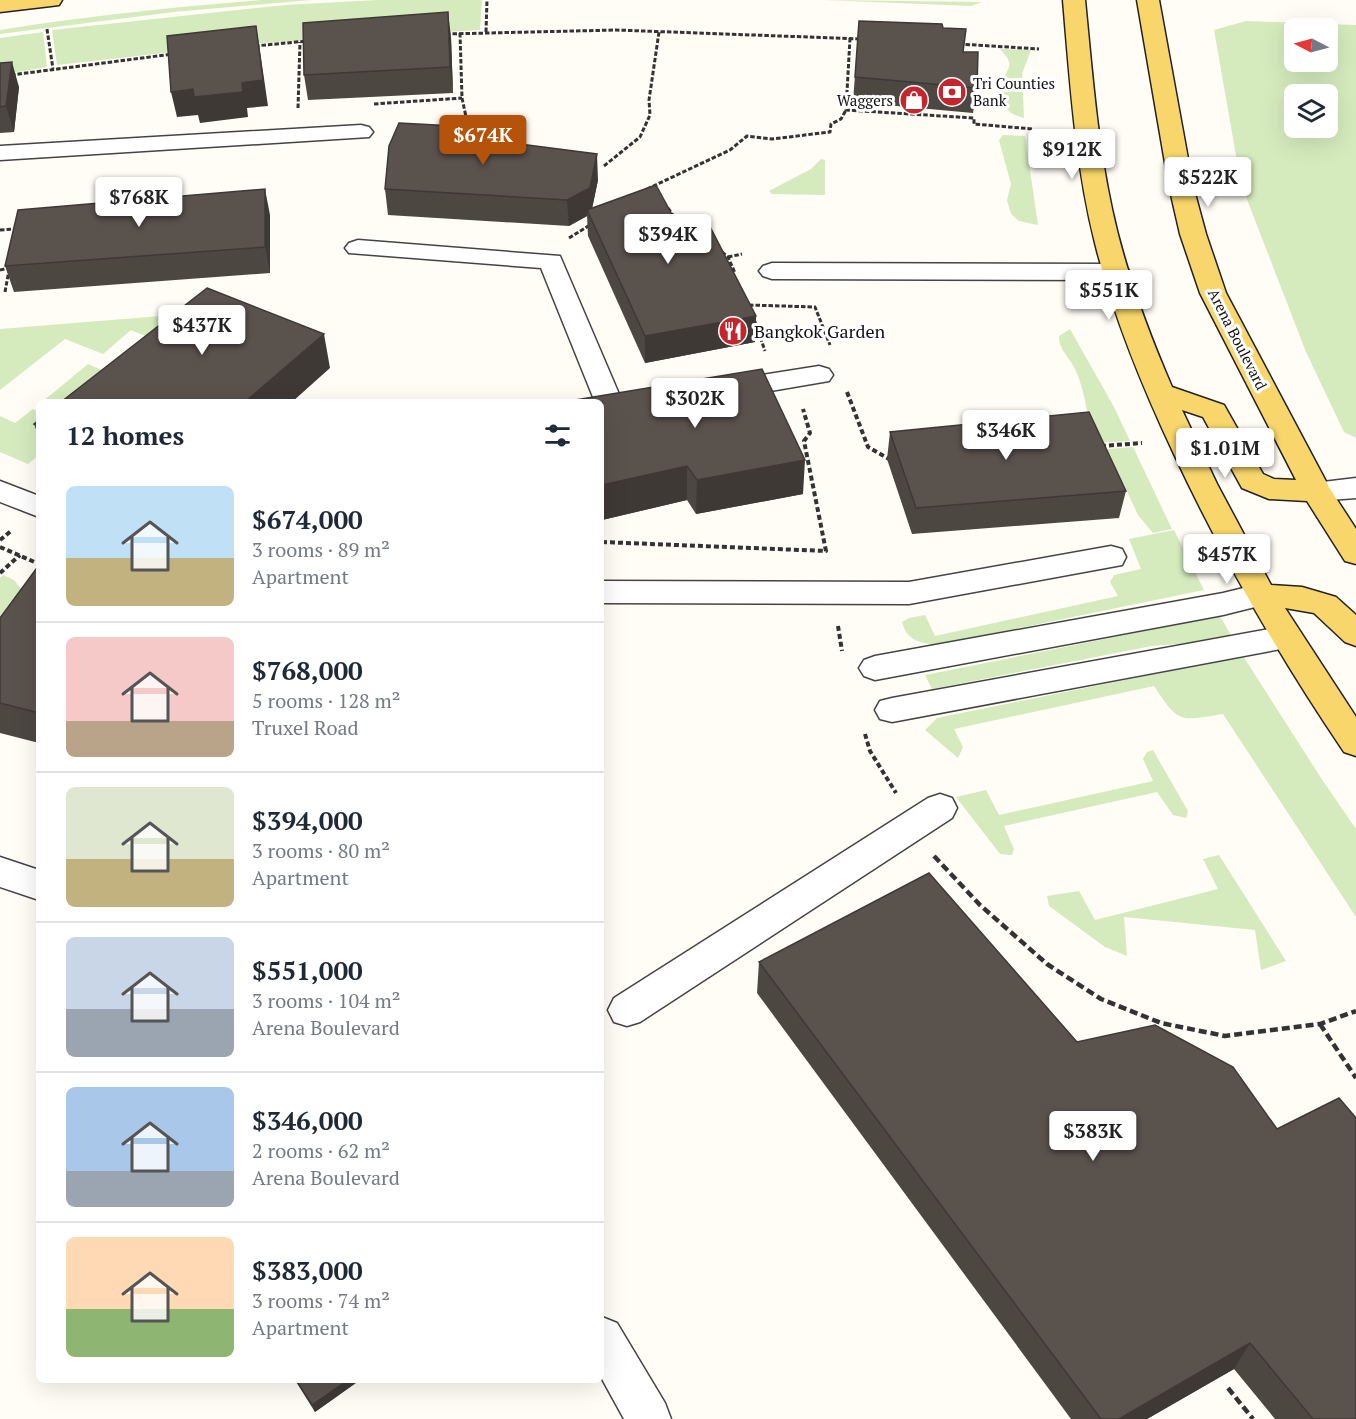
<!DOCTYPE html>
<html lang="en">
<head>
<meta charset="utf-8">
<style>
  body { margin:0; font-family:"PT Serif",serif; background:#f6f6f7; color:#1f2937; height:100vh; display:flex; flex-direction:column; font-size:22px; white-space:nowrap }
  * { box-sizing:border-box; margin:0 }
  p { font-size:20px; color:#747a83 }
  .icon { flex:none; width:33px; height:33px; fill:none; stroke:currentColor; stroke-width:2; stroke-linecap:round; stroke-linejoin:round }
  .map { position:relative; flex:1; overflow:hidden }
  .panel { position:absolute; left:36px; top:399px; width:568px; height:984px; display:flex; flex-direction:column; background:#fff; border-radius:9px; box-shadow:0 6px 24px #0002 }
  .panel>* { flex:none }
  .needle { width:39px; rotate:276deg }
  .fabs { position:absolute; left:1284px; top:18px; display:grid; gap:12px }
  .fabs a { display:grid; place-items:center; width:54px; height:54px; border-radius:9px; background:#fff; box-shadow:0 6px 24px #0002; font-size:30px }
  .price { position:absolute; translate:-50% -51px; padding:0 14px; border-radius:6px; background:#fff; color:#222; font-size:20px; line-height:39px; filter:drop-shadow(0 2px 3px #0008) }
  .price::after { content:''; position:absolute; left:50%; top:36px; width:18px; height:14px; margin-left:-9px; background:inherit; clip-path:polygon(0 0,100% 0,50% 100%) }
  .price.active { background:#b45309; color:#fff }
  ul { padding:0; list-style:none }
  li { display:flex; align-items:center; gap:18px; height:150px; padding:0 30px }
  li+li { border-top:2px solid #e0e1e3 }
  li span { display:grid; place-items:center; flex:none; width:168px; height:120px; border-radius:9px; color:#555 }
  li>.icon { margin-inline-start:auto }
  span .icon { width:72px; height:72px; fill:#fffc; stroke-width:1 }
  li b { font-size:26px }
  h2 { display:flex; justify-content:space-between; align-items:center; height:72px; padding:0 30px; font-size:26px }
  .map>svg:first-child { display:block }
</style>
</head>
<body>
<div class="map">
<svg width="1356" height="1419" viewBox="0 0 1356 1419">
  <rect width="100%" height="100%" fill="#fffdf5"/>
  <path fill="#d5ebbd" fill-rule="evenodd" d="M263,0H312L174,12L0,34V30C87,16 175,7 263,0Z
    M377,0H482L480,30L244,44L57,65L52,30L285,5Z
    M823,0L982,2L971,6Z
    M1246,21L1356,25V438L1344,432L1306,352L1241,184L1214,30ZM1294,28H1328V62H1294ZM1294,94H1328V128H1294Z
    M43,32L47,67L0,75V38Z
    M1000,49L1031,50L1022,74L1024,118C1008,114 1003,108 1002,92C1002,89 1001,85 1002,83C1008,66 1016,66 1000,49Z
    M1003,135L1025,136L1038,225L1019,221L1011,214L1007,200L1011,184L999,140Z
    M821,159L825,160V195L772,194L769,191L811,169Z
    M210,312L170,346L131,330L103,354L65,339L0,390V329Z
    M1070,329L1114,407L1130,441L1095,443C1087,419 1086,392 1075,369C1070,358 1058,349 1059,336Z
    M88,364L128,381L102,402H42Z
    M33,409L39,412V455L28,464L0,452V416L15,423Z
    M1133,447L1172,529L1153,533L1138,515L1122,481L1097,450Z
    M1174,530L1204,590L938,645C920,643 907,641 902,622L909,618L925,615L935,636L1118,596L1110,582L1114,575L1141,569L1129,539Z
    M3,575L14,580L23,592L0,630V578Z
    M1220,616L1232,637L1190,643L1152,646L932,689L925,675Z
    M1243,656L1321,778L1356,829V917L1223,714C1179,721 1179,724 1154,686L954,729L963,747L958,758L925,730L937,718Z
    M1153,750L1188,811L1186,818L1173,815L1157,792L1004,826L1014,849L1012,855L1000,854L956,797L986,790L999,815L1153,781L1143,759L1147,752Z
    M1219,855L1286,961L1261,970L1255,930L1124,917L1127,956L1105,947L1049,906L1047,896L1079,891L1095,920L1218,889L1203,859Z"/>
  <g fill="none" stroke-linecap="round" stroke-linejoin="round">
    <g stroke="#444" stroke-width="3">
      <path id="minor" d="M361,125L369,127L373,132L369,137L0,160V146Z
        M358,240L560,256L625,408L621,414L611,417L602,415V402H595L541,268L349,253L345,248L349,243Z
        M772,263L1117,264L1126,267L1130,272L1126,277L1117,280L772,279L763,276L759,271L763,266Z
        M819,366L829,369L833,375L829,381L725,399L715,396L711,390L715,384L725,381Z
        M1356,478V498L1316,501L1306,498L1301,491L1306,484Z
        M0,481L39,496V517L0,502Z
        M1111,546L1122,549L1126,557L1122,565L909,604L602,603V581L909,582Z
        M1260,584L1271,587L1276,595L1271,603L1223,615L875,680L864,676L859,668L864,660L875,656L1223,593Z
        M1286,626L1297,630L1302,638L1297,646L892,722L880,719L875,710L880,701L892,698Z
        M940,794L952,798L957,808L952,818L640,1022L627,1026L614,1022L608,1010L614,998L928,798Z
        M0,857L39,870V900L0,887Z
        M602,1317L617,1323L665,1403L671,1419H624L602,1379Z"/>
    </g>
    <g stroke="#222" stroke-width="3">
      <path id="major" d="M0,0H62L59,5L51,6L0,12Z
        M1063,0H1085C1092,70 1097,140 1112,209C1125,270 1147,329 1172,387L1224,405L1263,474L1274,479L1296,480L1200,293L1180,234L1169,186L1137,0H1159L1193,186L1206,234L1226,293L1330,489L1356,529V564L1345,561L1307,501L1269,499L1242,488L1203,417L1182,410L1217,484L1271,585L1302,587L1336,597L1356,615V646L1345,642L1314,613L1285,608L1356,717V756L1344,752C1279,656 1223,559 1174,454C1142,386 1113,316 1095,243C1075,163 1070,81 1063,0Z"/>
    </g>
    <path stroke="#333" stroke-width="3" stroke-dasharray="4.5 2" stroke-linecap="butt" d="M47,29L53,69
      M486,32L487,0
      M460,33L462,98L471,140
      M446,34L616,30L862,39
      M850,38L846,110L974,118V124L1033,129
      M959,44L1039,49
      M255,46L307,41
      M11,75L173,54
      M374,104L462,98
      M298,108L300,42
      M604,166L640,137L650,115L649,100L659,32
      M647,189L730,150L747,136L772,139L830,132L831,124L841,119L846,110
      M668,208L679,224
      M0,230L17,229
      M569,238L590,225
      M722,252L728,257L735,273
      M728,257L742,254
      M0,270L9,268
      M5,292L9,270
      M749,305L815,307L830,345
      M754,319L765,351"/>
    <path stroke="#333" stroke-width="4" stroke-dasharray="5 3" stroke-linecap="butt" d="M847,392L868,447L891,460
      M1101,446L1142,443
      M0,540L11,531
      M602,542L826,551L804,441L810,433L803,409
      M0,547L39,564
      M0,573L20,555
      M838,626L842,651
      M865,734L870,751L896,793"/>
    <path stroke="#333" stroke-width="4.5" stroke-dasharray="8 4" stroke-linecap="butt" d="M934,856L980,905L1047,964L1101,999L1161,1023L1225,1036L1320,1024L1356,1011
      M1320,1024L1356,1078
      M1228,1388L1253,1419"/>
    <use href="#minor" fill="#fff" fill-rule="evenodd"/>
    <use href="#major" fill="#f9d66b" fill-rule="evenodd"/>
  </g>
  <path fill="#4d4742" d="M859,21L943,28L963,52L977,88L973,113L853,102Z
    M451,37L453,93L308,100L304,75Z
    M0,63L19,87L14,132L0,133Z
    M455,136L598,180L592,208L675,220L756,316L755,342L645,363L588,236L587,216L569,226L388,215L385,189Z
    M270,215V273L14,292L5,266Z
    M602,402L803,494L696,514L687,500L602,520Z
    M39,420V438L34,424Z
    M890,432L1126,491L1119,518L912,534L887,459Z
    M39,565V743L0,733V618Z
    M759,962L1077,1042L1356,1419H1275L1234,1369L1147,1419H1071L757,993Z
    M295,1380H360L315,1412Z"/>
  <path fill="#3f3936" d="M448,12L451,37L453,93L450,67Z
    M256,26L260,51L268,106L247,108L248,117L200,123L198,115L177,117L171,92L242,83Z
    M12,62L19,87L14,132L6,106Z
    M454,126L457,152L451,135Z
    M597,154L598,180L591,214L587,210V216L569,226L567,200Z
    M265,189L270,215V273L265,247Z
    M756,316L755,342L645,363V336Z
    M324,334L330,368L292,402H245Z
    M805,460L803,494L696,514L697,480Z
    M687,466V500L602,520V485Z
    M1250,1343L1234,1369L1147,1419H1119Z
    M348,1380H360L315,1412L312,1405Z"/>
  <path fill="#5a524d" stroke="#3f3936" stroke-width="1.5" d="M448,12L450,67L304,75L303,23Z
    M859,21L942,24L943,28L966,29L963,52H978L977,88L855,77Z
    M256,26L263,80L242,83L243,92L194,97L193,89L171,92L167,36Z
    M12,62L6,106L0,107V63Z
    M399,123L454,126L451,135L597,154L590,188L567,200L385,189L389,146Z
    M656,185L675,220L704,215L756,316L645,336L587,210Z
    M265,189V247L5,266L18,210Z
    M207,288L324,334L245,402H61Z
    M762,369L805,460L697,480L687,466L602,485V402H563Z
    M1089,412L1126,491L916,508L890,432Z
    M39,420V426L34,424Z
    M39,565V713L0,703V618Z
    M929,873L1077,1042L1155,1025L1233,1067L1277,1129L1339,1098L1356,1118V1419H1313L1250,1343L1119,1419H1101L759,962Z
    M296,1380H348L312,1405Z"/>
  <defs>
    <g id="bank-disc" transform="scale(1.5)"><circle r="9.5" fill="#c4262e" stroke="#fff"/><path d="M-6-4H6V4H-6ZM0-2.3a2.3 2.3 0 1 0 0 4.6a2.3 2.3 0 1 0 0-4.6Z" fill="#fff"/></g>
    <g id="shop-disc" transform="scale(1.5)"><circle r="9.5" fill="#c4262e" stroke="#fff"/><path d="M-5-2.5h2.3a2.7 3.5 0 0 1 5.4 0H5L5.5 6h-11ZM-1.5-2.5h3a1.5 2.3 0 0 0-3 0Z" fill="#fff"/></g>
    <g id="restaurant-disc" transform="scale(1.5)"><circle r="9.5" fill="#c4262e" stroke="#fff"/><path d="M-5-6h1v4h1v-4h1v4h1v-4h1v5L-1.5 .5V6h-2V.5L-5-1ZM5-6V6H3V1.5H1.5Q1.5-4 5-6Z" fill="#fff"/></g>
  </defs>
  <g fill-rule="evenodd">
    <use href="#bank-disc" x="952" y="92"/>
    <use href="#shop-disc" x="914" y="100"/>
    <use href="#restaurant-disc" x="733" y="331"/>
  </g>
  <g text-anchor="middle" dominant-baseline="central" stroke-width="6" stroke-linejoin="round" paint-order="stroke">
    <g font-size="15" fill="#111" stroke="#fff" text-anchor="start">
      <text x="973" y="83">Tri Counties<tspan x="973" dy="17">Bank</tspan></text>
      <text x="893" y="100" text-anchor="end">Waggers</text>
    </g>
    <g font-size="15" fill="#111" stroke="#fff">
      <text transform="translate(1238 339) rotate(63)">Arena Boulevard</text>
    </g>
    <g font-size="18" fill="#111" stroke="#fff" text-anchor="start">
      <text x="754" y="331">Bangkok Garden</text>
    </g>
  </g>
</svg>
<div class="fabs">
<a><svg class="needle" viewBox="-14 -14 28 28"><path d="M0-13l5 13h-10z" fill="#e53935"/><path d="M0 13l5-13h-10z" fill="#747a83"/></svg></a>
<a><svg class="icon" aria-label="layers" viewBox="0 0 24 24"><path d="M12 4l9 5-9 5-9-5zM3 14l9 5 9-5"/></svg></a>
</div>
<b class="price active" style="left:483px;top:166px">$674K</b>
<b class="price" style="left:1072px;top:180px">$912K</b>
<b class="price" style="left:1208px;top:208px">$522K</b>
<b class="price" style="left:139px;top:228px">$768K</b>
<b class="price" style="left:668px;top:265px">$394K</b>
<b class="price" style="left:1109px;top:321px">$551K</b>
<b class="price" style="left:202px;top:356px">$437K</b>
<b class="price" style="left:695px;top:429px">$302K</b>
<b class="price" style="left:1006px;top:461px">$346K</b>
<b class="price" style="left:1225px;top:479px">$1.01M</b>
<b class="price" style="left:1227px;top:585px">$457K</b>
<b class="price" style="left:1093px;top:1162px">$383K</b>
<section class="panel">
<h2>12 homes<svg class="icon" aria-label="filters" viewBox="0 0 24 24"><path d="M4 7h16M4 17h16"/><circle cx="9" cy="7" r="2"/><circle cx="15" cy="17" r="2"/></svg></h2>
<ul>
<li><span style="background:linear-gradient(#bfe0f5 60%,#c2b280 0)"><svg class="icon" aria-label="home" viewBox="0 0 24 24"><path d="M3 11l9-7 9 7M6 9v11h12V9"/></svg></span><div><b>$674,000</b><p>3 rooms · 89 m²</p><p>Apartment</p></div></li>
<li><span style="background:linear-gradient(#f6c9c9 70%,#b9a48a 0)"><svg class="icon" aria-label="home" viewBox="0 0 24 24"><path d="M3 11l9-7 9 7M6 9v11h12V9"/></svg></span><div><b>$768,000</b><p>5 rooms · 128 m²</p><p>Truxel Road</p></div></li>
<li><span style="background:linear-gradient(#dfe7d0 60%,#c2b280 0)"><svg class="icon" aria-label="home" viewBox="0 0 24 24"><path d="M3 11l9-7 9 7M6 9v11h12V9"/></svg></span><div><b>$394,000</b><p>3 rooms · 80 m²</p><p>Apartment</p></div></li>
<li><span style="background:linear-gradient(#c9d6e8 60%,#9aa5b1 0)"><svg class="icon" aria-label="home" viewBox="0 0 24 24"><path d="M3 11l9-7 9 7M6 9v11h12V9"/></svg></span><div><b>$551,000</b><p>3 rooms · 104 m²</p><p>Arena Boulevard</p></div></li>
<li><span style="background:linear-gradient(#a9c7e8 70%,#9aa5b1 0)"><svg class="icon" aria-label="home" viewBox="0 0 24 24"><path d="M3 11l9-7 9 7M6 9v11h12V9"/></svg></span><div><b>$346,000</b><p>2 rooms · 62 m²</p><p>Arena Boulevard</p></div></li>
<li><span style="background:linear-gradient(#ffd9b3 60%,#8fb573 0)"><svg class="icon" aria-label="home" viewBox="0 0 24 24"><path d="M3 11l9-7 9 7M6 9v11h12V9"/></svg></span><div><b>$383,000</b><p>3 rooms · 74 m²</p><p>Apartment</p></div></li>
</ul>
</section>
</div>
</body>
</html>
